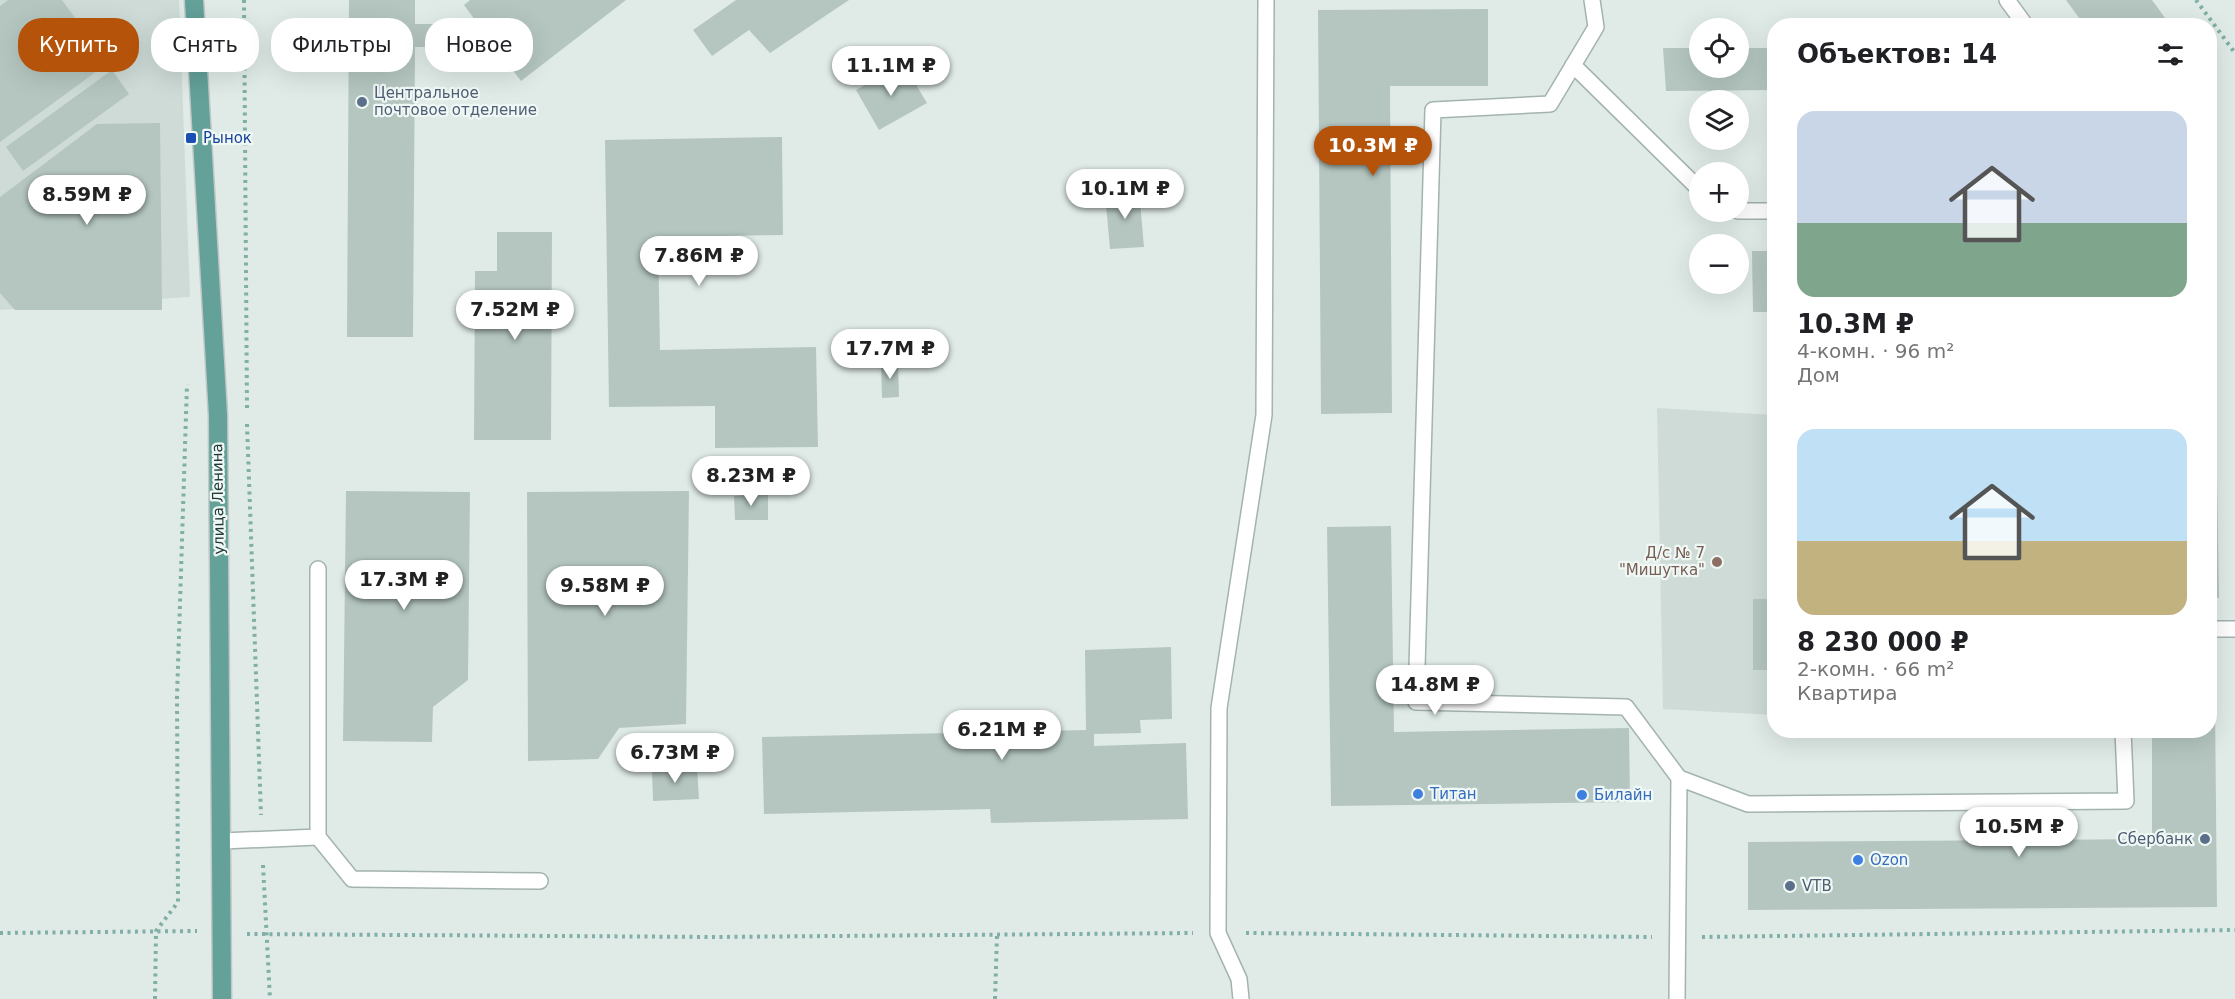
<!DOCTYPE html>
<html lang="ru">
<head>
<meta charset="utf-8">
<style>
  body { margin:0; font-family:"DejaVu Sans",sans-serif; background:#f6f6f6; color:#202124; height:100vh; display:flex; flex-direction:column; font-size:22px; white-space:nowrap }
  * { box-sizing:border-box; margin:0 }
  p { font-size:20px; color:#757577 }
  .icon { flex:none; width:33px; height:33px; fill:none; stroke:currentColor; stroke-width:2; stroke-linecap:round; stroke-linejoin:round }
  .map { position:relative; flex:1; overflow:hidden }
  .panel { position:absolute; left:1767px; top:18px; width:450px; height:720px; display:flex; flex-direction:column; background:#fff; border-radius:24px; box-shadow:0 6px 24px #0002 }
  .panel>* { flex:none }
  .hud { position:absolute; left:18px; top:18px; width:570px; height:54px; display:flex; gap:12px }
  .buttons { position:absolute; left:1689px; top:18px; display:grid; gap:12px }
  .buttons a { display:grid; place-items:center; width:60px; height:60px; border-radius:50%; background:#fff; box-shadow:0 6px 24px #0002; font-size:30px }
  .price { position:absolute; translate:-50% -51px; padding:0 14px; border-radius:21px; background:#fff; color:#222; font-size:20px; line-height:39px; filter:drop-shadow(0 2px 3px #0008) }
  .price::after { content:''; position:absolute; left:50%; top:36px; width:18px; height:14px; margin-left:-9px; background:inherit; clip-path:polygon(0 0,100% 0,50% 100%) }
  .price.active { background:#b45309; color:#fff }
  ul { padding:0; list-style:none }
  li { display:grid; align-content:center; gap:12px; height:318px; padding:0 30px }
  li span { display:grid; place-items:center; height:186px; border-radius:18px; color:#555 }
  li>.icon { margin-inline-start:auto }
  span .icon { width:108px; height:108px; fill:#fffc; stroke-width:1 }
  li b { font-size:26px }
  h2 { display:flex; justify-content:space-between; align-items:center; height:72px; padding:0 30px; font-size:26px }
  .pill { padding:0 21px; border-radius:24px; background:#fff; box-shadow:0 6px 24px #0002; font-size:21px; line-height:54px }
  .pill.active { background:#b45309; color:#fff }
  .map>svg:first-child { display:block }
</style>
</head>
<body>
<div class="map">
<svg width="2235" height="999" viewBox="0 0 2235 999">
  <rect width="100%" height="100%" fill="#e0ebe7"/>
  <path fill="#cedbd7" d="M0,0H179L190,297L0,310Z
    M1657,408L1774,415V715L1663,709Z"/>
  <path fill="#b5c6c1" d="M8,0H62L108,63L0,142V6Z
    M349,0H415V24H478L464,5L470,0H626L521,81L495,47H415L413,337H347Z
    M736,0H849L770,53L749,30L712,56L693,30Z
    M2066,0H2152L2171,26H2085Z
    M1488,9V86H1390L1392,413L1321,414L1318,10Z
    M1663,48H1700V68H1738V48H1774V90L1666,91Z
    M903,63L927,103L879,130L856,90Z
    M112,70L129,94L23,171L6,147Z
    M160,123L162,310H15L0,293V197L97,124Z
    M782,137L783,235L658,237L660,350L816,347L818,447L715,448V406L609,407L605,140Z
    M2210,171H2212L2219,598H2210Z
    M1139,190L1144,247L1110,249L1105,193Z
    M497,232H552L551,440H474L475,271H497Z
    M1752,251H1774V312H1753Z
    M881,363H898L899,397L882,398Z
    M346,491L470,492L468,680L433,707L432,742L343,741Z
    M689,491L686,724L619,728L598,759L528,761L527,492Z
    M768,494V520H735L734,496Z
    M1391,526L1394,732L1629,728L1630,802L1331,806L1327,527Z
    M1753,599H1774V670H1753Z
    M1171,647L1172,719L1140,720L1141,733L1094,734V746L1186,743L1188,819L991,823L990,809L764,814L762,737L1086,730L1085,650Z
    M2210,704H2215L2217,907L1748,910V842L2152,839V730H2210Z
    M697,767L699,799L653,801L652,770Z"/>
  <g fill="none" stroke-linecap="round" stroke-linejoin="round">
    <g stroke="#a3b3af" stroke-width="18">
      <path id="lane" d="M1592,0L1596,27L1550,104L1433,110L1416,702L1626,707L1679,778
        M2007,0L2026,26
        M1573,65L1700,190
        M1738,211H1774
        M2210,629H2235
        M318,837L352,879L540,881
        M222,841L318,837V569
        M1241,999L1239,979L1218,933L1219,708L1264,415L1266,0
        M1677,999L1679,778L1748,804L2126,801L2123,730"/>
    </g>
    <g stroke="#c1c8c7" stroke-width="21">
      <path id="primary" d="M194,0L218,415L222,999"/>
    </g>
    <path stroke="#7fafa6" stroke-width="4" stroke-dasharray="3 4.5" stroke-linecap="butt" d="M244,0L247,408
      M2196,0L2235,53
      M247,424L261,815
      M263,865L270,999
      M0,933L197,931
      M1246,933L1652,937
      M247,934L714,937L1193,933
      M1702,937L2235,930
      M155,999L156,931L178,902L177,697L187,384
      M995,999L997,935"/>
    <use href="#lane" stroke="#fff" stroke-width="15"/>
    <use href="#primary" stroke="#63a199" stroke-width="18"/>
  </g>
  <g fill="#5c6f8a" stroke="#f0f8f5" stroke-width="2">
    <circle cx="362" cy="102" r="6"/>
    <circle cx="2205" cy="839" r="6"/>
    <circle cx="1790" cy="886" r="6"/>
  </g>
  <rect fill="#1a4fb4" stroke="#f0f8f5" stroke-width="2" x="185" y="132" width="12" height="12" rx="3"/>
  <circle fill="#8d6e63" stroke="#f0f8f5" stroke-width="2" cx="1717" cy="562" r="6"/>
  <g fill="#3f7fe0" stroke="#f0f8f5" stroke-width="2">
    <circle cx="1418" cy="794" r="6"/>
    <circle cx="1582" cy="795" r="6"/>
    <circle cx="1858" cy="860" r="6"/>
  </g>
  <g text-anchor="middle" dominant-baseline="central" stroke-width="4.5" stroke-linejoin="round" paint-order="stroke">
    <g font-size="15" fill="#4e5e75" stroke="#f0f8f5" text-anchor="start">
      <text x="374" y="93">Центральное<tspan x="374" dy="17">почтовое отделение</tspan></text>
      <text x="2193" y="839" text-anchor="end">Сбербанк</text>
      <text x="1802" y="886">VTB</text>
    </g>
    <g font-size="15" fill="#164399" stroke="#f0f8f5" text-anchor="start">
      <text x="203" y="138">Рынок</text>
    </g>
    <g font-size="15" fill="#203b37" stroke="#f0f8f5">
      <text transform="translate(218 499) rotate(-91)">улица Ленина</text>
    </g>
    <g font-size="15" fill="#785e54" stroke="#f0f8f5" text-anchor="end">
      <text x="1705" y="553">Д/с № 7<tspan x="1705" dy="17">"Мишутка"</tspan></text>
    </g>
    <g font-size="15" fill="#366cbe" stroke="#f0f8f5" text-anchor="start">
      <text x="1430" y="794">Титан</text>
      <text x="1594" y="795">Билайн</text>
      <text x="1870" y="860">Ozon</text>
    </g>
  </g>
</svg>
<div class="buttons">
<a><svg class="icon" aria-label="locate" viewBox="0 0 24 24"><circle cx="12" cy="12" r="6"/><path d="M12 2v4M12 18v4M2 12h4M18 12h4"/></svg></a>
<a><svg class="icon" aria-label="layers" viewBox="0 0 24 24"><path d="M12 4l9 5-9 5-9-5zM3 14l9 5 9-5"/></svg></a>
<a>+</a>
<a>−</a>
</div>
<b class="price" style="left:891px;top:97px">11.1M ₽</b>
<b class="price active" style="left:1373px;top:177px">10.3M ₽</b>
<b class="price" style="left:1125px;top:220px">10.1M ₽</b>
<b class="price" style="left:87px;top:226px">8.59M ₽</b>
<b class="price" style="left:699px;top:287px">7.86M ₽</b>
<b class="price" style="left:515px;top:341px">7.52M ₽</b>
<b class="price" style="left:890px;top:380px">17.7M ₽</b>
<b class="price" style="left:751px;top:507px">8.23M ₽</b>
<b class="price" style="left:404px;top:611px">17.3M ₽</b>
<b class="price" style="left:605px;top:617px">9.58M ₽</b>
<b class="price" style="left:1435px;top:716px">14.8M ₽</b>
<b class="price" style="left:1002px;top:761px">6.21M ₽</b>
<b class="price" style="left:675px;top:784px">6.73M ₽</b>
<b class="price" style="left:2019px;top:858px">10.5M ₽</b>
<div class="hud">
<a class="pill active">Купить</a>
<a class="pill">Снять</a>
<a class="pill">Фильтры</a>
<a class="pill">Новое</a>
</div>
<section class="panel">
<h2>Объектов: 14<svg class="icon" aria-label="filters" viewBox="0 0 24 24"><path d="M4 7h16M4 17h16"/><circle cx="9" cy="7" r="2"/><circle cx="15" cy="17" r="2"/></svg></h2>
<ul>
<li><span style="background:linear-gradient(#c9d6e8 60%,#7fa58c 0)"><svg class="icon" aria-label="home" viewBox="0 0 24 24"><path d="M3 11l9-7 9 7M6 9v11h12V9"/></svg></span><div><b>10.3M ₽</b><p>4-комн. · 96 m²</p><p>Дом</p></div></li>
<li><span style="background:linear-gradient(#bfe0f5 60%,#c2b280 0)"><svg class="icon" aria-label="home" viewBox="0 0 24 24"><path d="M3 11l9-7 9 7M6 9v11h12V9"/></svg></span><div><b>8 230 000 ₽</b><p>2-комн. · 66 m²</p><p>Квартира</p></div></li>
</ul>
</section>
</div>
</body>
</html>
